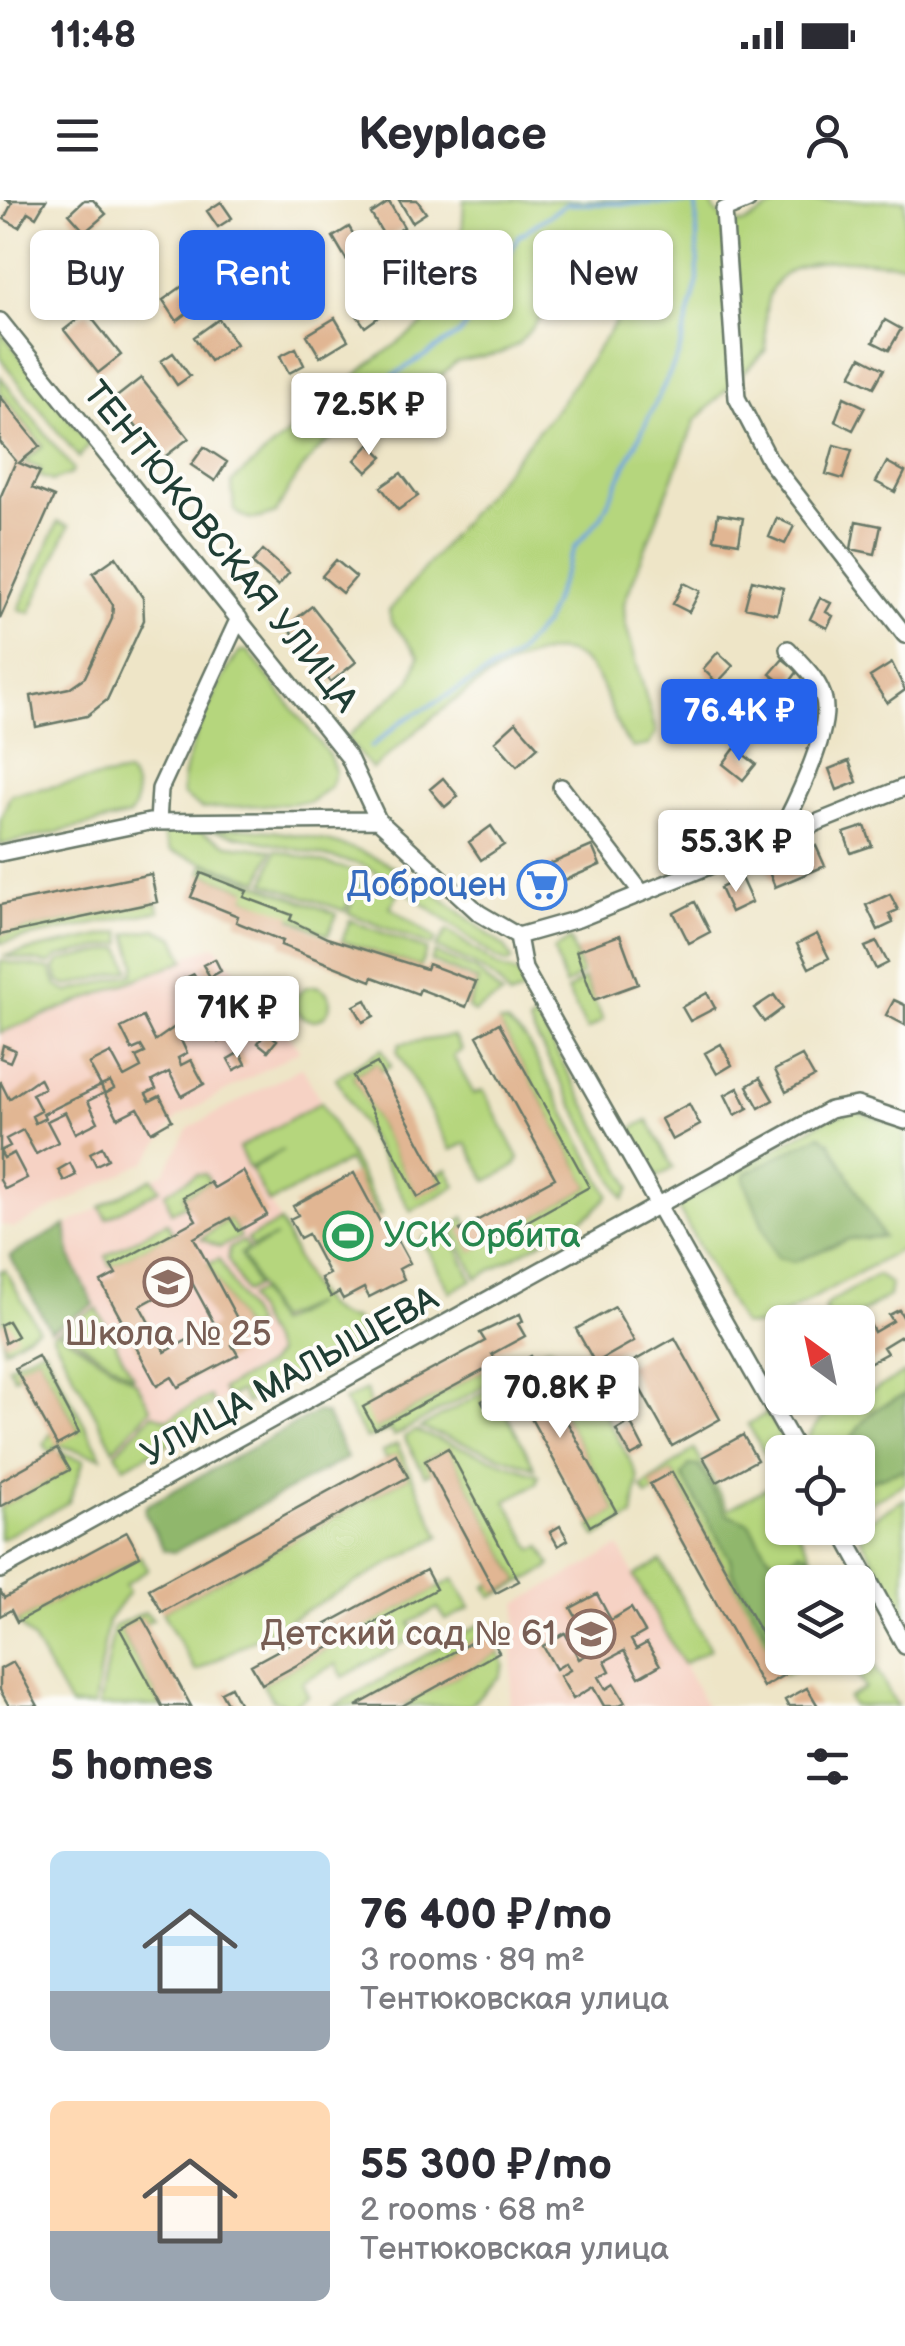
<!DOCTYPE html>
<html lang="en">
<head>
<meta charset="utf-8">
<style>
  body { margin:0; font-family:"Balsamiq Sans",sans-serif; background:#f7f7f7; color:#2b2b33; height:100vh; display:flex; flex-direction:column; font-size:38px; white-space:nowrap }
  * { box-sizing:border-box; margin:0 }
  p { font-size:32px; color:#7c7c81 }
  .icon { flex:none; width:55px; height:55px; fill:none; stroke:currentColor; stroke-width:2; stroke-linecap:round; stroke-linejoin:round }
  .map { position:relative; height:1506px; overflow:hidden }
  .drawer { display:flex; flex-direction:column; background:#fff; flex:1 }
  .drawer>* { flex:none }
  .banner { position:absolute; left:30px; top:30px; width:845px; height:90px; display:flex; gap:20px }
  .needle { width:65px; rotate:327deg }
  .fabs { position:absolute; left:765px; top:1105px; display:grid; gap:20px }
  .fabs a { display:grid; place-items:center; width:110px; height:110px; border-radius:15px; background:#fff; box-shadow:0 2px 8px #0004; font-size:50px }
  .price { position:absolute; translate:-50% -85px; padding:0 22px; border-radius:10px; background:#fff; color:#222; font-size:32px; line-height:65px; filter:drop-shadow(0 2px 5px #0008) }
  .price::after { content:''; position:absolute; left:50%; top:60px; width:30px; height:22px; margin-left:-15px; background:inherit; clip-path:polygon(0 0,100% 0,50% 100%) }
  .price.on { background:#2563eb; color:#fff }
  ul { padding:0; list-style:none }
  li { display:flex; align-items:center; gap:30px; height:250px; padding:0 50px }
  li span { display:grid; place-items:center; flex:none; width:280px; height:200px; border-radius:15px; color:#555 }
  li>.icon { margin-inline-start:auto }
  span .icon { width:120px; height:120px; fill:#fffc; stroke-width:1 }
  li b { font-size:42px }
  h2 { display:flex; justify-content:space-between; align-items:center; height:120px; padding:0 50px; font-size:42px }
  .pill { padding:0 35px; border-radius:15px; background:#fff; box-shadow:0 2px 8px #0004; font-size:35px; line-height:90px }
  .pill.on { background:#2563eb; color:#fff }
  .status { display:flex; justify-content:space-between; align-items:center; height:70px; padding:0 50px; background:#fff; direction:ltr }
  .status svg { height:28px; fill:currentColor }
  header { display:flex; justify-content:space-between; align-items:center; height:130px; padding:0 50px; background:#fff; font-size:45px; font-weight:700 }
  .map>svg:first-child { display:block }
</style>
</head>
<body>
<div class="status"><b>11:48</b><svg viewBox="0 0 49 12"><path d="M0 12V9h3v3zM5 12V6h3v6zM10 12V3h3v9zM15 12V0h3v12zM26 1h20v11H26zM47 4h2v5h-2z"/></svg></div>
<header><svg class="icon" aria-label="menu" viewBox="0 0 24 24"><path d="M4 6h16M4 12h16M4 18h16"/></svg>Keyplace<svg class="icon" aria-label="person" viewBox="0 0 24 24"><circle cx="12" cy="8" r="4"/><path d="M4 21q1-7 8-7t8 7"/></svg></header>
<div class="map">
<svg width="905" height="1506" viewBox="0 0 905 1506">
  <rect width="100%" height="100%" fill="#fdfcf7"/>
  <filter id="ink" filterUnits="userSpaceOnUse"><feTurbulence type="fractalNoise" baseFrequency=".01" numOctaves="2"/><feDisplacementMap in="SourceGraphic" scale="20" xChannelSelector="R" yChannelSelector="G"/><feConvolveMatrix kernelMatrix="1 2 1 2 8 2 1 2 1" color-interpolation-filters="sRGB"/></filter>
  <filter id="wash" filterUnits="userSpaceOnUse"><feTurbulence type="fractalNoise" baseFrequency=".0048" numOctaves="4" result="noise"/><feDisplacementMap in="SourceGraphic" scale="40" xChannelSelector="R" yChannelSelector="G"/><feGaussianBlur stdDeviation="2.25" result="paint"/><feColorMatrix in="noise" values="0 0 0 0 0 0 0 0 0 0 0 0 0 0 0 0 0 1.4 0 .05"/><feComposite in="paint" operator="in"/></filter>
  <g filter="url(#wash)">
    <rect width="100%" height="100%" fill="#eee5c7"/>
    <path fill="#f6d2c4" d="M215,745L300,850L177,918L147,961L14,1028L0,1025V831Z
      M302,867L352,959L270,1003L340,1137L118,1256L10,1056L165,972L189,928Z
      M619,1347L706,1506H509L518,1403Z"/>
    <path fill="#b5d67d" stroke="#6a8a58" stroke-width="2.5" d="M464,0H709L716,13L732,24L745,23L783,1L905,0V64C865,61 777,46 767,103C764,117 766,135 766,150L695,221L624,403L625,422L656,532L649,545L633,548C606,521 611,480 579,458C529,423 410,538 372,569L346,538L411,480L419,456L391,421L389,411L556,209L634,96C629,74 613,69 593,63L583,69L518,144L501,153L456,162L383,228C368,236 358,231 344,234C315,241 288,289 276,313C257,319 250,323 234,310L232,282L367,166L441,111L454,89L461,60Z
      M0,130L89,244L79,258L0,158Z
      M0,176L73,269L71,274L52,281L39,276L41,269L24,262L43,246L0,192Z
      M58,322L69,326L30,413L19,409Z
      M241,451H248L329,555L335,571L331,586L310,602L202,609L183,595C176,570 221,471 241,451Z
      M127,573C138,582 139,606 129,616L0,645V620L11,594Z
      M173,628H194L228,645L272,650L260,681L170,651L163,636Z
      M239,628C374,639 403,668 506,748L512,760L508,763L496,758L397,684L363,665L208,629Z
      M276,650L359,672L345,711L265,683Z
      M204,664L337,714L328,735L244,697L246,690L201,673Z
      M362,674L398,695L390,707L436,739L431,746L348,713Z
      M157,702L159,711L0,743V735Z
      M350,720L427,750L420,767L342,741Z
      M156,729L175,738L185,760L0,833V761L51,769L57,786L68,792L133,774L136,764L127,734Z
      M447,730L499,767L519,774L525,791L509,797C493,769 464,760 436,748Z
      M121,732L123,743L58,757L50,764L3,756Z
      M570,739L582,774L565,786L554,750Z
      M121,748L130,770L68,786L59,782L55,769L60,761Z
      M435,753L476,770L502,795L474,812L468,808L478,781L431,761Z
      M584,779L603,820L587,830L567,791Z
      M296 803a17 17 0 1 1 34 0a17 17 0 1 1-34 0Z
      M537,817L627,979L630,988L624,999L529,823Z
      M499,823H507L526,840L609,995L592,1013L477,1078L452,1029L464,1017L468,1025L460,1030L472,1051L589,987Z
      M453,836L462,850L453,856L474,894L483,890L519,958L515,966L487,981L466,943L451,950L397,851L400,844Z
      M382,849L391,866L382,871L376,863L353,876L418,996L442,984L437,975L447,969L456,986L411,1011L336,878Z
      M321,902L382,1014L378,1016L348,961L269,1003L251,970L283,950L249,968L239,948Z
      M855,911L905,928V1047L763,1126L742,1125L677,1006L829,918Z
      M648,920L673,968L657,977L631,929Z
      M197,974H205L210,982L183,996L187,1004L171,1012L165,993Z
      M153,978L160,989L107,1018L100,1007Z
      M230,1018L240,1037L220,1047L201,1039Z
      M167,1022L173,1033L111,1066L106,1056Z
      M280,1022C296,1052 315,1121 355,1119L359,1143L246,1203L240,1191L227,1198L222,1189L267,1165L276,1154L248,1097L259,1091L276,1124L313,1104L276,1120L242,1055L276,1037L251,1047L247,1039Z
      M447,1025L472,1080L450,1092L422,1039Z
      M243,1041L248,1049L240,1054L256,1086L245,1092L228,1059L230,1048Z
      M219,1059L255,1125L244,1131L208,1064Z
      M5,1070L38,1128L4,1149L0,1071Z
      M877,1075L891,1084L889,1096C868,1108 845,1130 824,1111L827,1104Z
      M97,1109L134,1178L60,1129Z
      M57,1131L137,1183L151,1209L114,1249L52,1134Z
      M782,1133V1195L761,1151Z
      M549,1146L582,1172L635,1270L638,1279L633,1316L596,1337L590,1326L616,1311L531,1156Z
      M40,1149H44L102,1257L58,1245L50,1253L44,1244L51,1233L79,1232L38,1156L16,1168L19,1174L14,1177L8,1166Z
      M497,1163L488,1184L394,1236L391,1230L366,1239L344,1201L366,1190L376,1229Z
      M905,1173V1283L858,1309V1252H812L808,1237L821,1219Z
      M492,1188L495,1194L482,1202L489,1214L502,1206L535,1268L420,1228Z
      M210,1196L213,1203L196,1213L202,1225L124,1267L116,1253L153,1214L168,1219Z
      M768,1213L790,1252H782V1264L773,1269L748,1224Z
      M415,1231L539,1275L536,1284L506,1301L533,1350L541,1347L551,1365L548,1369L492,1397L486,1387L491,1384L497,1393L519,1380L448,1249L425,1261L431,1272L425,1275L404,1237Z
      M397,1244L440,1336L196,1471L162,1412L408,1277L396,1255L386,1259L382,1252Z
      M694,1249L728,1309L772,1285L782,1304V1328H796L827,1382H782V1458L810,1461L784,1475L672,1272L651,1284L655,1292L647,1296L642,1288Z
      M60,1253L84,1260L69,1302L0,1340V1307L68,1270Z
      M905,1299V1420L856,1328Z
      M140,1356L148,1369L125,1385L129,1392L108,1421L94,1506H70L33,1440L17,1422Z
      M661,1361L710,1449L683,1464L634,1376Z
      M454,1379L470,1408L446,1420L438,1408L410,1423L416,1436L343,1477L336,1464L302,1482L308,1496L290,1506L273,1500L262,1484Z
      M145,1412L153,1419L146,1423L142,1418L120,1430L162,1506H99L114,1426Z
      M483,1423L488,1433L356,1506H334Z
      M499,1452L504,1465L500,1476L469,1506H402Z
      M865,1452L867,1453L897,1506H853L848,1498L865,1488L850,1463L838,1467Z"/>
    <path fill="#90b76c" stroke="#587a50" stroke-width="2.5" d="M820,935L830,942L883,1037L849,1039L794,1062C790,1061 781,1059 777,1057C773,1054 750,992 744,980L746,973Z
      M66,1025L70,1056L94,1105L50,1130L10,1056Z
      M905,1195V1269L858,1285V1252H841C867,1219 860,1214 905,1195Z
      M317,1212L326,1214L347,1258L174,1352L164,1350L145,1313L146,1306Z
      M689,1265L699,1266L726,1313L749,1323L769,1356L783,1364L801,1351L808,1354L824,1382H782V1399L776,1409L782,1420V1458H799L794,1463L782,1462L732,1371L730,1359L682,1276Z"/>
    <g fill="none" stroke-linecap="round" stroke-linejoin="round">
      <path stroke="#71a6de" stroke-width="4" d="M375,187L459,134L491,93L518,36L567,4L696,3
        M371,547L401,522L513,458L544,424L575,347L601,317L678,156L698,80L696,0"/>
    </g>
    <g id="blocks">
      <path fill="#e1b693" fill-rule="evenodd" d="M7,0H46L36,17L28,12L19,27L4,19L12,3Z
        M84,0H93L106,14L85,32L69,14Z
        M399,0H417L426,13L412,22Z
        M221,2L232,18L218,27L207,11Z
        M389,2L404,27L386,39L371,14Z
        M349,27L363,50L346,59L333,37Z
        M141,32L155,54L139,64L125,42Z
        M312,36L323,55L307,65L296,45Z
        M69,47L86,60L75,73L58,60Z
        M184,85L198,105L177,121L163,100Z
        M371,98L383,114L365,127L354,111Z
        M87,112L121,155L98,173L64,130Z
        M335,118L348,140L320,157L307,135Z
        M219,119L236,144L210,161L194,137Z
        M885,120L901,129L889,150L873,142Z
        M296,148L304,165L289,173L280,156Z
        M173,153L190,176L177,185L161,161Z
        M861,157L884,169L874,187L851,175Z
        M141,178L189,238L162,259L114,199Z
        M0,196L40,246L19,263L40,272L32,288L54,297L0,419V298L16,261L0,242Z
        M844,197L865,207L853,230L835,221Z
        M370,244L383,257L367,272L355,260Z
        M834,245L852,250L843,279L826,274Z
        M204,247L227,262L215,281L191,265Z
        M887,262L905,272L895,292L876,282Z
        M401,273L418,296L398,310L381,287Z
        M718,314L743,318L739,343L714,339Z
        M777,318L794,326L785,344L769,337Z
        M856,321L881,326L875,354L851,349Z
        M263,350L289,373L278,386L252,363Z
        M116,357L143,398L144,420L107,500L87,516L36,527L31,496L69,488L85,477L112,419L113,405L93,373Z
        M336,360L356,377L342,393L322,376Z
        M752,380L783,388L777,414L745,407Z
        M684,383L700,391L689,412L673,404Z
        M820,398L831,403L826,412L833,416L827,428L810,419Z
        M312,406L356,462L331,482L287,426Z
        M718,452L733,466L717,483L703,469Z
        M783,459L798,471L786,487L770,474Z
        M892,463L905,490L887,503L870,477Z
        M691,493L711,508L696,527L676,511Z
        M516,522L538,547L517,566L495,541Z
        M735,548L756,564L743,580L723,564Z
        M849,561L857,582L837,590L829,569Z
        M443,578L458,596L445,607L430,589Z
        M728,614L738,638L715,648L705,623Z
        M491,626L504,645L481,660L469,642Z
        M865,626L872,646L851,653L844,633Z
        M592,646L600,665L537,692L529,673Z
        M816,646L825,666L775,687L767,667Z
        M201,673L247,691L244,697L292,715L290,720L327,738L426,769L428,764L476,782L466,807L420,789L418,794L373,777L371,781L281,745L283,741L236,722L238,716L191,697Z
        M151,674L157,702L0,735V705Z
        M741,678L752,702L731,712L720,688Z
        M890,694L898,710L889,714L893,723L878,730L866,705Z
        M695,702L710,732L689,743L674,713Z
        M817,734L829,758L809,768L797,744Z
        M620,735L638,784L594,800L576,751Z
        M877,742L888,763L876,769L865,747Z
        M215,759L221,771L210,777L203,765Z
        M194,774L200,785L188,792L181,780Z
        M236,786L242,798L230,804L224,793Z
        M707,793L715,808L690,821L682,807Z
        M774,795L783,808L764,822L754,808Z
        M366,800L374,816L363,822L354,806Z
        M894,800L905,805V825L886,815Z
        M210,804L216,816L204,822L198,811Z
        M143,817L155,841L186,819L193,831L180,838L187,853L178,858L181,865L191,860L204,884L182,896L169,872L152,881L156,889L146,894L150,901L160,896L172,920L151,932L138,908L118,918L105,894L114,889L110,882L101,886L104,893L88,901L98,922L76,933L66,912L47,921L58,942L36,954L23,930L6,939L10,946L0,951L4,958L14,953L27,978L5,989L0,980V881L9,899L39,878L44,888L32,894L41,911L32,916L35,923L45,918L43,914L101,886L89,864L111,853L124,877L141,868L136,857L145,853L141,846L132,850L121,828Z
        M499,823L589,987L472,1052L460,1030L555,978L477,836Z
        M225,824L231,836L219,842L213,831Z
        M266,832L277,840L268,851L258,843Z
        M721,844L732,865L717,874L705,853Z
        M3,845L15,850L10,862L0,858Z
        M240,852L246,864L234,870L228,859Z
        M802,856L814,877L786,892L775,870Z
        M377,863L442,984L418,997L353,876Z
        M760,878L773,900L759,908L747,886Z
        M738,888L748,908L735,915L725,895Z
        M689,904L700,925L672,940L661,919Z
        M102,947L108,959L96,965L90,953Z
        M70,963L76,975L64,981L58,970Z
        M243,971L267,1015L238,1031L230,1018L194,1038L247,1137L232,1145L238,1155L225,1162L178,1187L172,1177L157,1186L101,1082L116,1074L111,1066L196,1020L183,997L210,982L214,988ZM190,1079L215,1125L165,1152L140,1106Z
        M354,973L392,1044L398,1041L410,1063L399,1069L404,1079L369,1097L364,1088L343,1099L339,1092L331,1097L321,1078L329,1074L308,1034L300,1038L290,1019L298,1015L293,1006Z
        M615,1107L634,1141L595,1163L576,1129Z
        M899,1110L905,1120V1142L901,1136L883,1147L887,1153L860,1168L858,1131L870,1124L874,1132L893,1121L889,1115Z
        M520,1114L523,1121L518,1124L525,1136L492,1154L497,1163L375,1229L363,1207L485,1141L480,1133Z
        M8,1121L17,1136L5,1143L0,1125Z
        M675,1138L720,1219L672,1246L627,1165Z
        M38,1156L79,1233L57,1245L15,1168Z
        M531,1156L616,1311L590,1326L505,1171Z
        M493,1195L500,1208L489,1214L482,1201Z
        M630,1222L644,1249L631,1256L616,1230Z
        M743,1235L757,1260L717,1282L703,1257Z
        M448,1248L519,1381L496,1393L425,1261Z
        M57,1249L69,1270L0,1307V1281Z
        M396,1254L408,1277L162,1412L149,1389Z
        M672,1272L784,1475L763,1487L650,1284Z
        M560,1326L568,1340L558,1346L550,1332Z
        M127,1332L140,1356L17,1422L11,1410L0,1416V1390L4,1398Z
        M426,1370L436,1389L262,1484L251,1465Z
        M597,1394L611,1420L631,1408L645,1432L631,1440L636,1449L647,1443L660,1465L639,1477L624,1451L605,1461L610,1471L599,1477L606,1489L614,1484L625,1502L617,1506H604L593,1487L573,1499L560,1476L570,1470L566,1463L556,1469L543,1446L565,1433L579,1459L597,1449L591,1439L601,1433L598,1428L586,1435L571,1408Z
        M142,1417L150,1431L191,1506H162L120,1429Z
        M488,1433L499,1452L402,1506H356Z
        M13,1462L24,1480L38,1506H9L0,1490V1469Z
        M231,1487L240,1505L238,1506H229L221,1492Z
        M807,1488L818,1506H788L785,1500Z"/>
    </g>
  </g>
  <g filter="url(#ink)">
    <use href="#blocks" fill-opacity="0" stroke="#677867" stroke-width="2.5"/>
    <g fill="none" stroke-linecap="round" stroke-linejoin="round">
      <g stroke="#677867" stroke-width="20">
        <path id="minor" d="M748,0L724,10L737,198L770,261L905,435
          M0,121L348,556L378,620L479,713L518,736
          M561,587L642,693
          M158,622L160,589L239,418
          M776,640C792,611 832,531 824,500C820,480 801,464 788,449
          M0,653L149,622L378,620
          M518,736L524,769L798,1252
          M518,736L578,719L905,587
          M840,1328L905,1446
          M0,1370L830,910L857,905L905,921"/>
      </g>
      <use href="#minor" stroke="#fff" stroke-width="15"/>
    </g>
  </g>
  <defs>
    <g id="supermarket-ring" transform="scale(2.5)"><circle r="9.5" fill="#fdfcf7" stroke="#3f7fe0" stroke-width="1.5"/><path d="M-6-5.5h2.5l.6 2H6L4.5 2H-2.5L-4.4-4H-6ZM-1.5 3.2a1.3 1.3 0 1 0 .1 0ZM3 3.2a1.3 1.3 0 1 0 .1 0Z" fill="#3f7fe0"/></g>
    <g id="stadium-ring" transform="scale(2.5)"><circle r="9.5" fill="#fdfcf7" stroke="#2e9e5b" stroke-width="1.5"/><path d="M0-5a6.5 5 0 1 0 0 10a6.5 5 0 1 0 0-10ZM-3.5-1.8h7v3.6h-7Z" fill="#2e9e5b"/></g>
    <g id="school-ring" transform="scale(2.5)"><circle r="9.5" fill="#fdfcf7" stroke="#8d6e63" stroke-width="1.5"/><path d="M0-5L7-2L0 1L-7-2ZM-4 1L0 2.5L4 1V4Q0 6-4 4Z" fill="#8d6e63"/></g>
  </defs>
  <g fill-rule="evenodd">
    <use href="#supermarket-ring" x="542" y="685"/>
    <use href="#stadium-ring" x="348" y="1036"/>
    <use href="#school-ring" x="168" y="1082"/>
    <use href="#school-ring" x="591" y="1434"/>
  </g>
  <g text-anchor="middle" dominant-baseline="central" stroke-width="8" stroke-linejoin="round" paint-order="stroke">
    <g font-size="35" fill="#1f3d34" stroke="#fdfcf7">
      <text transform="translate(220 347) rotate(51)">ТЕНТЮКОВСКАЯ УЛИЦА</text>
      <text transform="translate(290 1177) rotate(-29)">УЛИЦА МАЛЫШЕВА</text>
    </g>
    <g font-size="35" fill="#366cbe" stroke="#fdfcf7" text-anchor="end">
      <text x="507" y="685">Доброцен</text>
    </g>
    <g font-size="35" fill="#27864d" stroke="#fdfcf7" text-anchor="start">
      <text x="383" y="1036">УСК Орбита</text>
    </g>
    <g font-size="35" fill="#785e54" stroke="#fdfcf7">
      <text x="168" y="1134">Школа № 25</text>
      <text x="556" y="1434" text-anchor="end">Детский сад № 61</text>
    </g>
  </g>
</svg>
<div class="fabs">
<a><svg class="needle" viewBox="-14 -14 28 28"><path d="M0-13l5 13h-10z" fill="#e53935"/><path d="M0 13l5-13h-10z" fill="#7c7c81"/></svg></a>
<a><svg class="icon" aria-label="locate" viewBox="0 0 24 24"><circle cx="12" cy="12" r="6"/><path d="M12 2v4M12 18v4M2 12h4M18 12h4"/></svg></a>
<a><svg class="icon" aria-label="layers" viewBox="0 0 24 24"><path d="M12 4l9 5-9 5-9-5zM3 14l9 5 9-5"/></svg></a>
</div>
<b class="price" style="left:369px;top:258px">72.5K ₽</b>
<b class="price on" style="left:739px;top:564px">76.4K ₽</b>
<b class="price" style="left:736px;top:695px">55.3K ₽</b>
<b class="price" style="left:237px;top:861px">71K ₽</b>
<b class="price" style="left:560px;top:1241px">70.8K ₽</b>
<div class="banner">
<a class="pill">Buy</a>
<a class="pill on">Rent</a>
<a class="pill">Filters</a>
<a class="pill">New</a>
</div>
</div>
<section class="drawer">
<h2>5 homes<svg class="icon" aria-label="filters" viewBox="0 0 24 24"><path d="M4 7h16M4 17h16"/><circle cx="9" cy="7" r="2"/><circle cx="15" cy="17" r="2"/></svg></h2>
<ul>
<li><span style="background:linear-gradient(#bfe0f5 70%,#9aa5b1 0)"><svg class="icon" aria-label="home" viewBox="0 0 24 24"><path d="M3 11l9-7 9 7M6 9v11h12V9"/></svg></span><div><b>76 400 ₽/mo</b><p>3 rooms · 89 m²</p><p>Тентюковская улица</p></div></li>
<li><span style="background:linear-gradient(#ffd9b3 65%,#9aa5b1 0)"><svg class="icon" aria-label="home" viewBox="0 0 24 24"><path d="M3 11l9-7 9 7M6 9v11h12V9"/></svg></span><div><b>55 300 ₽/mo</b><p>2 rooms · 68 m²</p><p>Тентюковская улица</p></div></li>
</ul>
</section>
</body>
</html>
